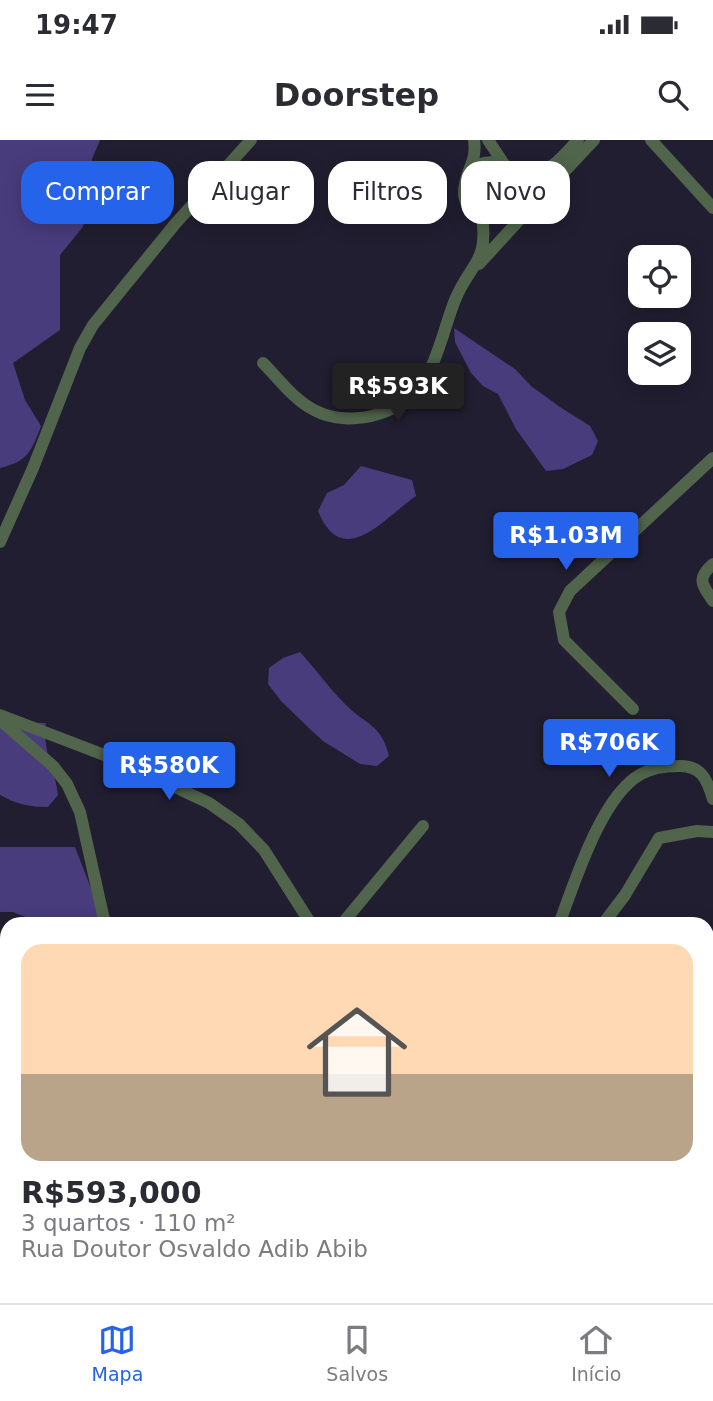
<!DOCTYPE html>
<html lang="pt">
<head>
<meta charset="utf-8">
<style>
  body { margin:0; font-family:"DejaVu Sans",sans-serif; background:#f7f7f7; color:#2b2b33; height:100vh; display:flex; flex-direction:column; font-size:26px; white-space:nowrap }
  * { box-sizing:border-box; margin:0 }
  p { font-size:23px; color:#7c7c81 }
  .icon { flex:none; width:38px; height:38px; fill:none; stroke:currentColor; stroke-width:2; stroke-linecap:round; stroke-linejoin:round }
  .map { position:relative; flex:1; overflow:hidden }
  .details { position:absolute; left:0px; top:777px; width:714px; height:387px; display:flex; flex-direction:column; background:#fff; border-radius:21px 21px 0 0; box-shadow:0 4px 18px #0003 }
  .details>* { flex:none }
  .top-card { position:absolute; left:21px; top:21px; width:672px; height:63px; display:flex; gap:14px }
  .buttons { position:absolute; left:628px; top:105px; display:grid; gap:14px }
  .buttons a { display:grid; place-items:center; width:63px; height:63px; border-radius:14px; background:#fff; box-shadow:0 4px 18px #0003; font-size:35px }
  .price { position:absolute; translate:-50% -60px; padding:0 16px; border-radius:7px; background:#2563eb; color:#fff; font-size:23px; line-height:46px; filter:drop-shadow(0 2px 4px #0008) }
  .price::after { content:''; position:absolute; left:50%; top:42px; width:21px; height:16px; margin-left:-10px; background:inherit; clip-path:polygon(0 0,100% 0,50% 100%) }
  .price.selected { background:#222; color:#fff }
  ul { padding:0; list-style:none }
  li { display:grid; align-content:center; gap:14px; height:371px; padding:0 21px }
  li+li { border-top:2px solid #e1e1e2 }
  li span { display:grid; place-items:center; height:217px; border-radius:21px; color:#555 }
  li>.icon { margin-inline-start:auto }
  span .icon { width:126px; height:126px; fill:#fffc; stroke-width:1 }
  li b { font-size:30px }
  .pill { padding:0 24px; border-radius:21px; background:#fff; box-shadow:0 4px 18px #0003; font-size:24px; line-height:63px }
  .pill.selected { background:#2563eb; color:#fff }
  .status { display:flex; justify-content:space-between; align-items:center; height:49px; padding:0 35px; background:#fff; direction:ltr }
  .status svg { height:19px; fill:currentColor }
  header { display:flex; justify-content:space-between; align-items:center; height:91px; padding:0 21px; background:#fff; font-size:32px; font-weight:700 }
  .dock { display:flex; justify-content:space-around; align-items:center; height:98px; border-top:2px solid #e1e1e2; background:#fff; font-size:19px; color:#7c7c81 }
  .dock a { display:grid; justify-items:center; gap:4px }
  .dock .selected { color:#2563eb }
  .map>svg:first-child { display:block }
</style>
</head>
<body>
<div class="status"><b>19:47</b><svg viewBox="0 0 49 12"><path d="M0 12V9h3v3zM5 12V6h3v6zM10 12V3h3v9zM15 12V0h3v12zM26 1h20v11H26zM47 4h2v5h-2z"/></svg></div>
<header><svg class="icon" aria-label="menu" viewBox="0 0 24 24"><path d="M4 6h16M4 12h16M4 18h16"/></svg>Doorstep<svg class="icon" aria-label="search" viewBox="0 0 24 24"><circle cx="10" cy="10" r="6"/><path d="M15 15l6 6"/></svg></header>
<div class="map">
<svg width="713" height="1163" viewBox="0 0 713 1163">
  <rect width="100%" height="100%" fill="#211e31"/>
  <path fill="#493c7d" d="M0,0H100L92,19V66L82,88L60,115V190L13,223L25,260L41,286C31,312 28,321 0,328Z
    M454,188L515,229L531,246L560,267L590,286L598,301L592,315L563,329L546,331L516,289L498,254L483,246L471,233L455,202Z
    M361,326L412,340L416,356C385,377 343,432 318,371L327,353L344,345Z
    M300,512C315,528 328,547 344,563C365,585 381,583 389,616L377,626L360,624L323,601L311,590L281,561L268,544L269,528L283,518Z
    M5,582L46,583C42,612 55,628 58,655L48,667C30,667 16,664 0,655V585Z
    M0,707H75L92,751L112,780L110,784H43L13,772H0Z
    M0,1110L7,1116V1157H62L71,1163H0Z"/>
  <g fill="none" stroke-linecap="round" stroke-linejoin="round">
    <path stroke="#50654b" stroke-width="12" d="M474,0C477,20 468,27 465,44C457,80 500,78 522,77L594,0
      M488,0L504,24
      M651,0L713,68
      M471,28C504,9 514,44 545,30C558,24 568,10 578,0
      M479,124L522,77
      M263,223C279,239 294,260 314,270C351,290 408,273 427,236C440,212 445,185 455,160C470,123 489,123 482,76
      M0,402L33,328L80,208L93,185L175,84L251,0
      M713,424C696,439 702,444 713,461
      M633,569L564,500L559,472L570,451L713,318
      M0,575L120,621L209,663L239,684L264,710L311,784
      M0,580L53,626L67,644L80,672L105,784
      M342,784L423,686
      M559,784C575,742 601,656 641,634C652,628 666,626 678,626C701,625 707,639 713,659
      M603,784L625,755L659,698L697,691L713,692
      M707,888L713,878
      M707,1068L713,1072
      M0,1102L7,1108
      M74,1157L83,1163
      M188,1163L193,1157
      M370,1163L375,1157
      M542,1163L547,1157"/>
  </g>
</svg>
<div class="buttons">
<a><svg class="icon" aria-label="locate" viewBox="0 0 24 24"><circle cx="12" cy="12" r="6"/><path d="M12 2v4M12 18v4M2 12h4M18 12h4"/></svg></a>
<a><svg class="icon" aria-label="layers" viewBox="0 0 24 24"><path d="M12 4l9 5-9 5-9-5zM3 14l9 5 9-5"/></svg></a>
</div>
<b class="price selected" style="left:398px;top:283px">R$593K</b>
<b class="price" style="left:566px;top:432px">R$1.03M</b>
<b class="price" style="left:609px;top:639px">R$706K</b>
<b class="price" style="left:169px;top:662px">R$580K</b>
<div class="top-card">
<a class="pill selected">Comprar</a>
<a class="pill">Alugar</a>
<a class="pill">Filtros</a>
<a class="pill">Novo</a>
</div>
<section class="details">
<ul>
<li><span style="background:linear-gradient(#ffd9b3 60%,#b9a48a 0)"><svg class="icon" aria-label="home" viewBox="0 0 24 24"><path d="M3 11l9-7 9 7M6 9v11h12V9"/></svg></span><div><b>R$593,000</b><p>3 quartos · 110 m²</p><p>Rua Doutor Osvaldo Adib Abib</p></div></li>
</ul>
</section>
</div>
<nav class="dock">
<a class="selected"><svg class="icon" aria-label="map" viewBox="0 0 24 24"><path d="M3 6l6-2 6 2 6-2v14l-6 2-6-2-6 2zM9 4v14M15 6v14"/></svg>Mapa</a>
<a><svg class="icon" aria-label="saved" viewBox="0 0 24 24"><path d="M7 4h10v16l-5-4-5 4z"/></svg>Salvos</a>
<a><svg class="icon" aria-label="home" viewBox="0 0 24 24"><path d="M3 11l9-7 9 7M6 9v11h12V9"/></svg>Início</a>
</nav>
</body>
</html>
